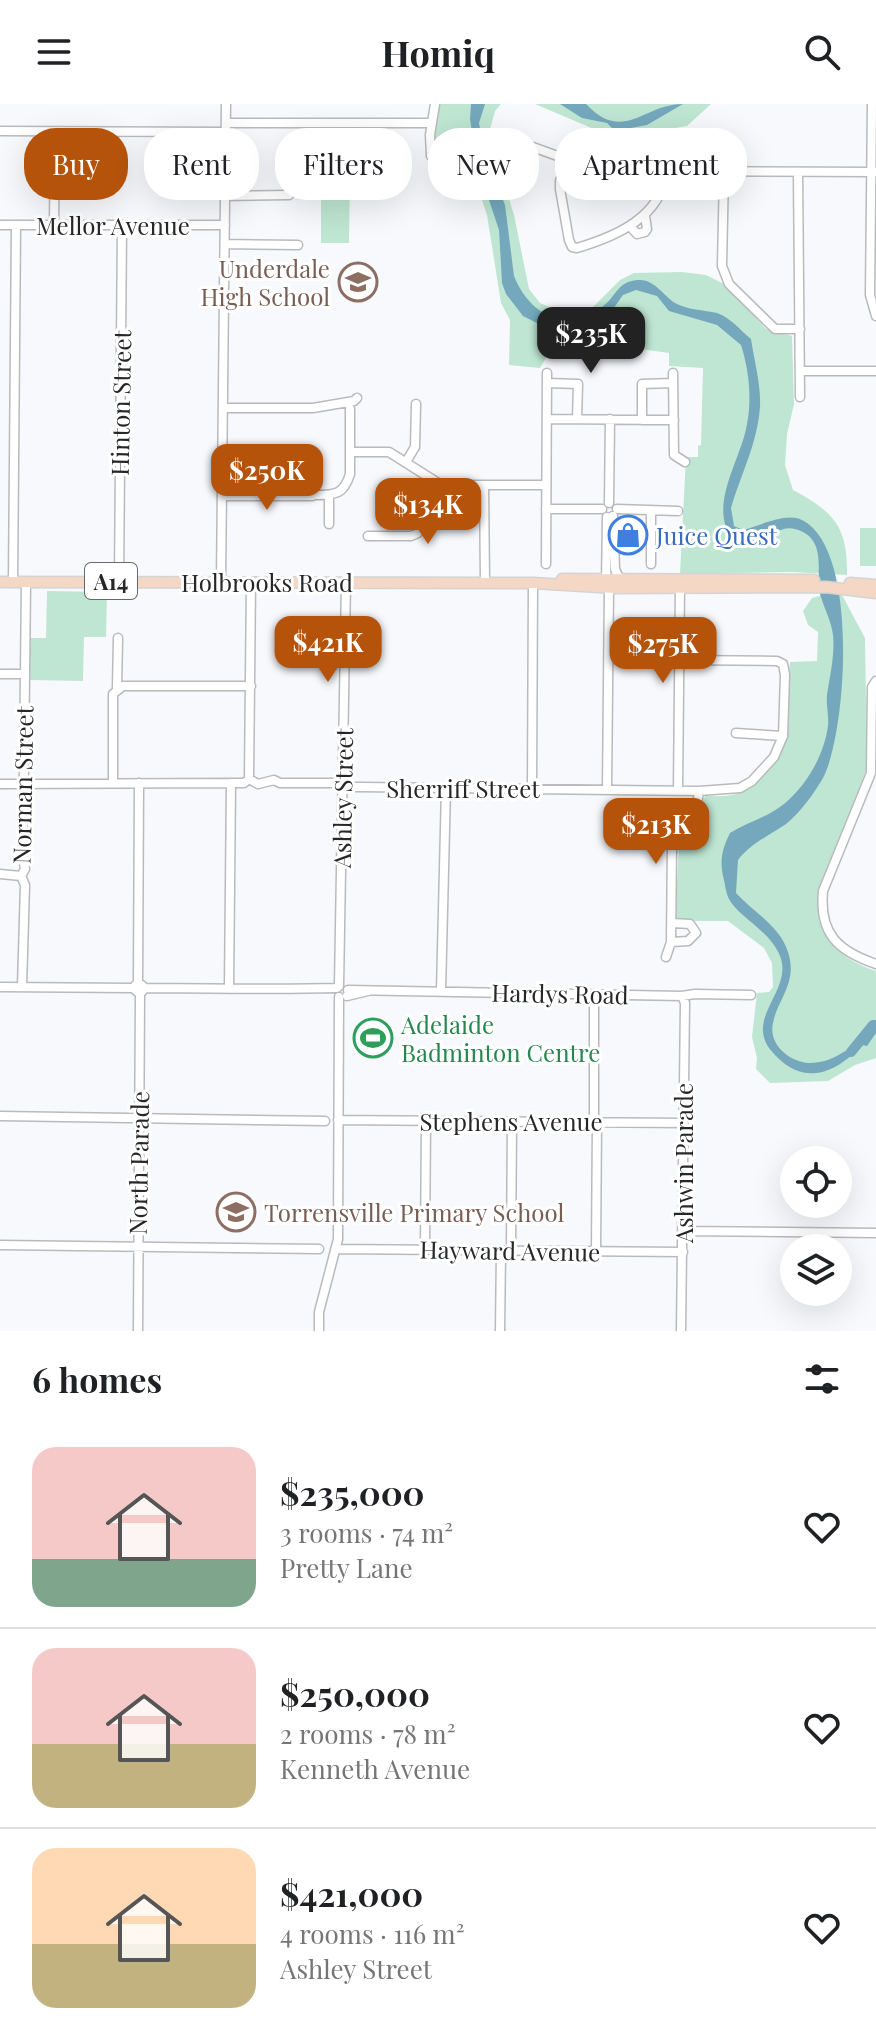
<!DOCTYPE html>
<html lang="en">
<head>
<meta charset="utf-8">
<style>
  body { margin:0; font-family:"Playfair Display",serif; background:#f6f6f6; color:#202124; height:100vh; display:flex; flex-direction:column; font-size:30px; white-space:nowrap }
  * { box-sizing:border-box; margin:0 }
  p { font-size:26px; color:#757577 }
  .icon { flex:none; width:44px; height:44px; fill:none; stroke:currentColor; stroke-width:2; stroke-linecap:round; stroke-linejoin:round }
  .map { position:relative; height:1227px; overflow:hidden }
  .drawer { display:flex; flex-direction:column; background:#fff; flex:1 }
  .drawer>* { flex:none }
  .top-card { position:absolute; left:24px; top:24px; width:828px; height:72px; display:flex; gap:16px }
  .tools { position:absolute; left:780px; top:1042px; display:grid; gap:16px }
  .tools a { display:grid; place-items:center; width:72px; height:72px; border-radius:50%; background:#fff; box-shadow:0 8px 32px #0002; font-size:40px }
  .price { position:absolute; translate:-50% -68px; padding:0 18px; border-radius:16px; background:#b45309; color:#fff; font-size:26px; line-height:52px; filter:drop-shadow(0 2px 4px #0008) }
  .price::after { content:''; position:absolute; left:50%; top:48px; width:24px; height:18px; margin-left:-12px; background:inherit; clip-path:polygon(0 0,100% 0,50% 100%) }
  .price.active { background:#222; color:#fff }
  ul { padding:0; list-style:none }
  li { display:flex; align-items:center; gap:24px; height:200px; padding:0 32px }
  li+li { border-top:2px solid #e0e0e0 }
  li span { display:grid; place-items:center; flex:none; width:224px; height:160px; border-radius:24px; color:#555 }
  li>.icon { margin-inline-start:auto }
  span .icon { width:96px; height:96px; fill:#fffc; stroke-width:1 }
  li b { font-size:34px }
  h2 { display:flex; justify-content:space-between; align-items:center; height:96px; padding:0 32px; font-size:34px }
  .pill { padding:0 28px; border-radius:32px; background:#fff; box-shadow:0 8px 32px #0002; font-size:28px; line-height:72px }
  .pill.active { background:#b45309; color:#fff }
  header { display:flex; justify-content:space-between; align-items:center; height:104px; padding:0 32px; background:#fff; font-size:36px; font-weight:700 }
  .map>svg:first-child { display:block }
</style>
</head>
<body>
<header><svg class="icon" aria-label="menu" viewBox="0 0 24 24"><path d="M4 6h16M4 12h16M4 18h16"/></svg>Homiq<svg class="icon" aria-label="search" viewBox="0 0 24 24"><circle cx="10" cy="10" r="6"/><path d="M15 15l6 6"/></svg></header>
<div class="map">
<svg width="876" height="1227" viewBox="0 0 876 1227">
  <rect width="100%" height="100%" fill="#f8f9fd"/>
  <path fill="#bee6d2" d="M440,0H501L495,7L489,29L514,111L529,185L540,199L554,205L581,206L593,203L620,176L634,169L682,168L706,171L724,180L766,225L792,232L794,300L787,330L785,361L793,386C834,408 848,423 847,471L792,468L680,470L686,353H698V342L701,341L703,264L669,262V249L627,243L550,247L540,264L509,261L510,216L501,199L487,111L479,87L463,56L437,55L435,34Z
    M535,0H711L687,22L615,34Z
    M321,66H350L349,139H321Z
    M860,424H876V462H860Z
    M47,487L107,488L106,533H84L83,577L30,576V534H46Z
    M830,489L842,491L865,534L867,664L818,791C821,833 836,854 876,867V954L855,961L828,977L770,979L756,965L757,954L752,933L757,889L769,888L773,883L772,859L764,844L728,817H675L679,739L697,718L705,692C715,692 727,693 736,690C744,687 752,681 758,676C795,645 786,602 790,558L817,557L818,528L808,521L803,507L812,494Z"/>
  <path fill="#75a8bd" d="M471,0H485L479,19L485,50L505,101L514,172C529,210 565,230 602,203C618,191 617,177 639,176C654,175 664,192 675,199C687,206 704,206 717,209C730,213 741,227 751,235C754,256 761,280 760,302C758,338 741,370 731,404L734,422L743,426C760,422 785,408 802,416C859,444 847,624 824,672C816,687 800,709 786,720C770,731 750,740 738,756L736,789C753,808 780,822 788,848C798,879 778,894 773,919C768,940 789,958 809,959C838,959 858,938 876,919V929L867,942L862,941C837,968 807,982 778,954C770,946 764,939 763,928C761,902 791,880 780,852C769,825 737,813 728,793C726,788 725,781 724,776C719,758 722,745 730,729C748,718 768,713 784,700C807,681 824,651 828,622C829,612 826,601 827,591C830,571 835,551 833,531C831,516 824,504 820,490C815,471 827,441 803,428C782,417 775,433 759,437C751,439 742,438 734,437C706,403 741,357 747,320C752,295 749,266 741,241L717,221L669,207L657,192L636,186L623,191L606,215L588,223L547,224L523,212L506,190L502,179L499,126L477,60L470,15Z
    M560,0H586C624,40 643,0 683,0L647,21L620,26H614L607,19L582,14Z"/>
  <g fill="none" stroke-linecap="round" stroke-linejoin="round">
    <path stroke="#75a8bd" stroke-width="10" d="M851,948L873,921H876"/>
    <g stroke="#b9babe" stroke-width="11">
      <path id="minor" d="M872,0L870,191L876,212
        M226,19H431
        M0,27L225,28
        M505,33L588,63L610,67L876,68
        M431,52L430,31L435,0
        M568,54L560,77V85L569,136L572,143L577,144C614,133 663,113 665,68
        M724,68L722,162L729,180L775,225H800
        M798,69L800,293
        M225,92L289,91
        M54,120L55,28
        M0,121H225
        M630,122L637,130L645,128L647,125L645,112
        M225,140L298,141
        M800,267H876
        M673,269L674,351L685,358
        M548,279L578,280L577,315
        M223,304H313L354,297L357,294
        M548,315L674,316
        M642,316V280L673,279
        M350,348H389L438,379L447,381H546
        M406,358L415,343L416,300
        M484,381L485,478
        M316,391C336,391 344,390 350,370V305
        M222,392H312
        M609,399L610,315
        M546,405H602
        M617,405L678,407
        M613,412L615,465L619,474
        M329,420V391
        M368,432H411L418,429L420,407L438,379
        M546,460L547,269
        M651,460V406
        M119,477L122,121
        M13,478L16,121
        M221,478L226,0
        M606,480L607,413
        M0,570H23
        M876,577L872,583L871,669L823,787C819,830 838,847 876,860
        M117,584L118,534
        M736,629L783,632
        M249,675L251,478
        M113,679V590L123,582H251
        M0,680L231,679H244L249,675L258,680L274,676L280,679H337L343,683H360L699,687L740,684L752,677L774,653L783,632L785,571L783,560L777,557L679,556
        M532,684L533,479
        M607,685L609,484
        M678,686L680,480
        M0,770L21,772
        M671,838L688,837L696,829L690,820L672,819
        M666,853L671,838L672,739C688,722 697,710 699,687
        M138,878L139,679
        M339,882L346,478
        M0,883L133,884
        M22,883L25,781L21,772L25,765L23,753L26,478
        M145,884L140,890L133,884L138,878L145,884C210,884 272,886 337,884
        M229,884L231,679
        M348,886L682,892L695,890L751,891
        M441,887L446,684
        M347,892L368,887
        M0,1012L325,1017
        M338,1016L683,1019
        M594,1018V890
        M683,1127L876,1129
        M0,1141L319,1145
        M336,1145L683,1148
        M425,1146L426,1017
        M511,1147L512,1018
        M596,1147L597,1018
        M138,1227L140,890
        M319,1227V1208L338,1135L339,893
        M500,1227L501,1147
        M681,1227L685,899L682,892"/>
    </g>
    <g stroke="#d4d4d4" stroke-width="13">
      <path id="major" d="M562,475L814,476
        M0,478L533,479L615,484L826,483L876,489
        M850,479L876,481"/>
    </g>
    <use href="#minor" stroke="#fff" stroke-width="8"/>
    <use href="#major" stroke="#f5d7c5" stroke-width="10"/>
  </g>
  <defs>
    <g id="school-ring" transform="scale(2)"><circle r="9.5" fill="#fff" stroke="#8d6e63" stroke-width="1.5"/><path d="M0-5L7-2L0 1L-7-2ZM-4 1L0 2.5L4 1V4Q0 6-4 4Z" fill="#8d6e63"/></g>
    <g id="shop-ring" transform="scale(2)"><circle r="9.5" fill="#fff" stroke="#3f7fe0" stroke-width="1.5"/><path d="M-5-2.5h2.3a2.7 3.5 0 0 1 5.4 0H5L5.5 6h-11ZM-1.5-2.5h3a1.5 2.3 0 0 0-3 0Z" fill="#3f7fe0"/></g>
    <g id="stadium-ring" transform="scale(2)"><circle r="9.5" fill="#fff" stroke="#2e9e5b" stroke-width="1.5"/><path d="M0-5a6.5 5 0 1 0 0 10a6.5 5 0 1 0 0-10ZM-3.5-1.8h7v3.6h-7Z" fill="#2e9e5b"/></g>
  </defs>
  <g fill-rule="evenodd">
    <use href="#school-ring" x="358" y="178"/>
    <use href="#shop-ring" x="628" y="431"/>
    <use href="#stadium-ring" x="373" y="934"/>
    <use href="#school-ring" x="236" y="1108"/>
  </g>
  <g text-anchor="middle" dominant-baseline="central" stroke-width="6" stroke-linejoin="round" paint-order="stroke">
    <rect fill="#fff" stroke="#676868" stroke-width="2" x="85" y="459" width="52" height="36" rx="6"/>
    <g font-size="22" font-weight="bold" fill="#262728">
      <text x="111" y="477">A14</text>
    </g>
    <g font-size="24" fill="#262728" stroke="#fff">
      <text x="113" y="121">Mellor Avenue</text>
      <text transform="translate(120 299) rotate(-89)">Hinton Street</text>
      <text x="267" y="478">Holbrooks Road</text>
      <text transform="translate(22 681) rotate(-89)">Norman Street</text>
      <text x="463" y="684">Sherriff Street</text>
      <text transform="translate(342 694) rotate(-89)">Ashley Street</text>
      <text transform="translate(560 889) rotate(1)">Hardys Road</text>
      <text x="511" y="1017">Stephens Avenue</text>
      <text transform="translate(138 1059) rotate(-89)">North Parade</text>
      <text transform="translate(683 1059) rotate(-90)">Ashwin Parade</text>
      <text transform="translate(510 1146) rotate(1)">Hayward Avenue</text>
    </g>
    <g font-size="24" fill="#785e54" stroke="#fff" text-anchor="end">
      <text x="330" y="164">Underdale<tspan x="330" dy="28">High School</tspan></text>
      <text x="264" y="1108" text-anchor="start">Torrensville Primary School</text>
    </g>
    <g font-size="24" fill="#366cbe" stroke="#fff" text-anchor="start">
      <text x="656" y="431">Juice Quest</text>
    </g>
    <g font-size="24" fill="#27864d" stroke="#fff" text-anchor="start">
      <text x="401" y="920">Adelaide<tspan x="401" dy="28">Badminton Centre</tspan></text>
    </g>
  </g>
</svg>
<div class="tools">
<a><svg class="icon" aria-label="locate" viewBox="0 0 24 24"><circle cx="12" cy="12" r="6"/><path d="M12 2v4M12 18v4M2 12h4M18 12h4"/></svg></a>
<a><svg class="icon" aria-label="layers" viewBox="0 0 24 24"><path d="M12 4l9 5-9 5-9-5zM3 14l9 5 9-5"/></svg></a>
</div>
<b class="price active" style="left:591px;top:271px">$235K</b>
<b class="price" style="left:267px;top:408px">$250K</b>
<b class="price" style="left:428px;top:442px">$134K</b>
<b class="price" style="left:328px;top:580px">$421K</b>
<b class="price" style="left:663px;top:581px">$275K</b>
<b class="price" style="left:656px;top:762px">$213K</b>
<div class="top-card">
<a class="pill active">Buy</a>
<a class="pill">Rent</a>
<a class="pill">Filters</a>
<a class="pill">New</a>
<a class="pill">Apartment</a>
</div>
</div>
<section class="drawer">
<h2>6 homes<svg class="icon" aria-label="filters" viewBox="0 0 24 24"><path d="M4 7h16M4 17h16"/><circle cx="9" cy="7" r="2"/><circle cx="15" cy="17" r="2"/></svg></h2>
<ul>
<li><span style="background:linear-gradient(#f6c9c9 70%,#7fa58c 0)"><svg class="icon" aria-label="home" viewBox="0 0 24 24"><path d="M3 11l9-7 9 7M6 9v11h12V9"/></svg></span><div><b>$235,000</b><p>3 rooms · 74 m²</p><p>Pretty Lane</p></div><svg class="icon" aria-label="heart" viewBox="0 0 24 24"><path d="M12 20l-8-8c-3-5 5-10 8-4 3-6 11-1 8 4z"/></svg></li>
<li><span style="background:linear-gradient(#f6c9c9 60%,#c2b280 0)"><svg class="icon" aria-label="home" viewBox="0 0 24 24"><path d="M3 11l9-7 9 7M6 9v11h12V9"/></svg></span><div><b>$250,000</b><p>2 rooms · 78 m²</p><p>Kenneth Avenue</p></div><svg class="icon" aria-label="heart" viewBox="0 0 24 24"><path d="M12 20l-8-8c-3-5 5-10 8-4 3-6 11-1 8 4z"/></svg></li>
<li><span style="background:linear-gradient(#ffd9b3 60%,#c2b280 0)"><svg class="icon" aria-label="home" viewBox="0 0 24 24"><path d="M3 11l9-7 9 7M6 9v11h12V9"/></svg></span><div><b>$421,000</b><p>4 rooms · 116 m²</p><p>Ashley Street</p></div><svg class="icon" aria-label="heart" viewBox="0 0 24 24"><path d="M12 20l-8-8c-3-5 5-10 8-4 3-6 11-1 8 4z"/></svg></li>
</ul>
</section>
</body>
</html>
